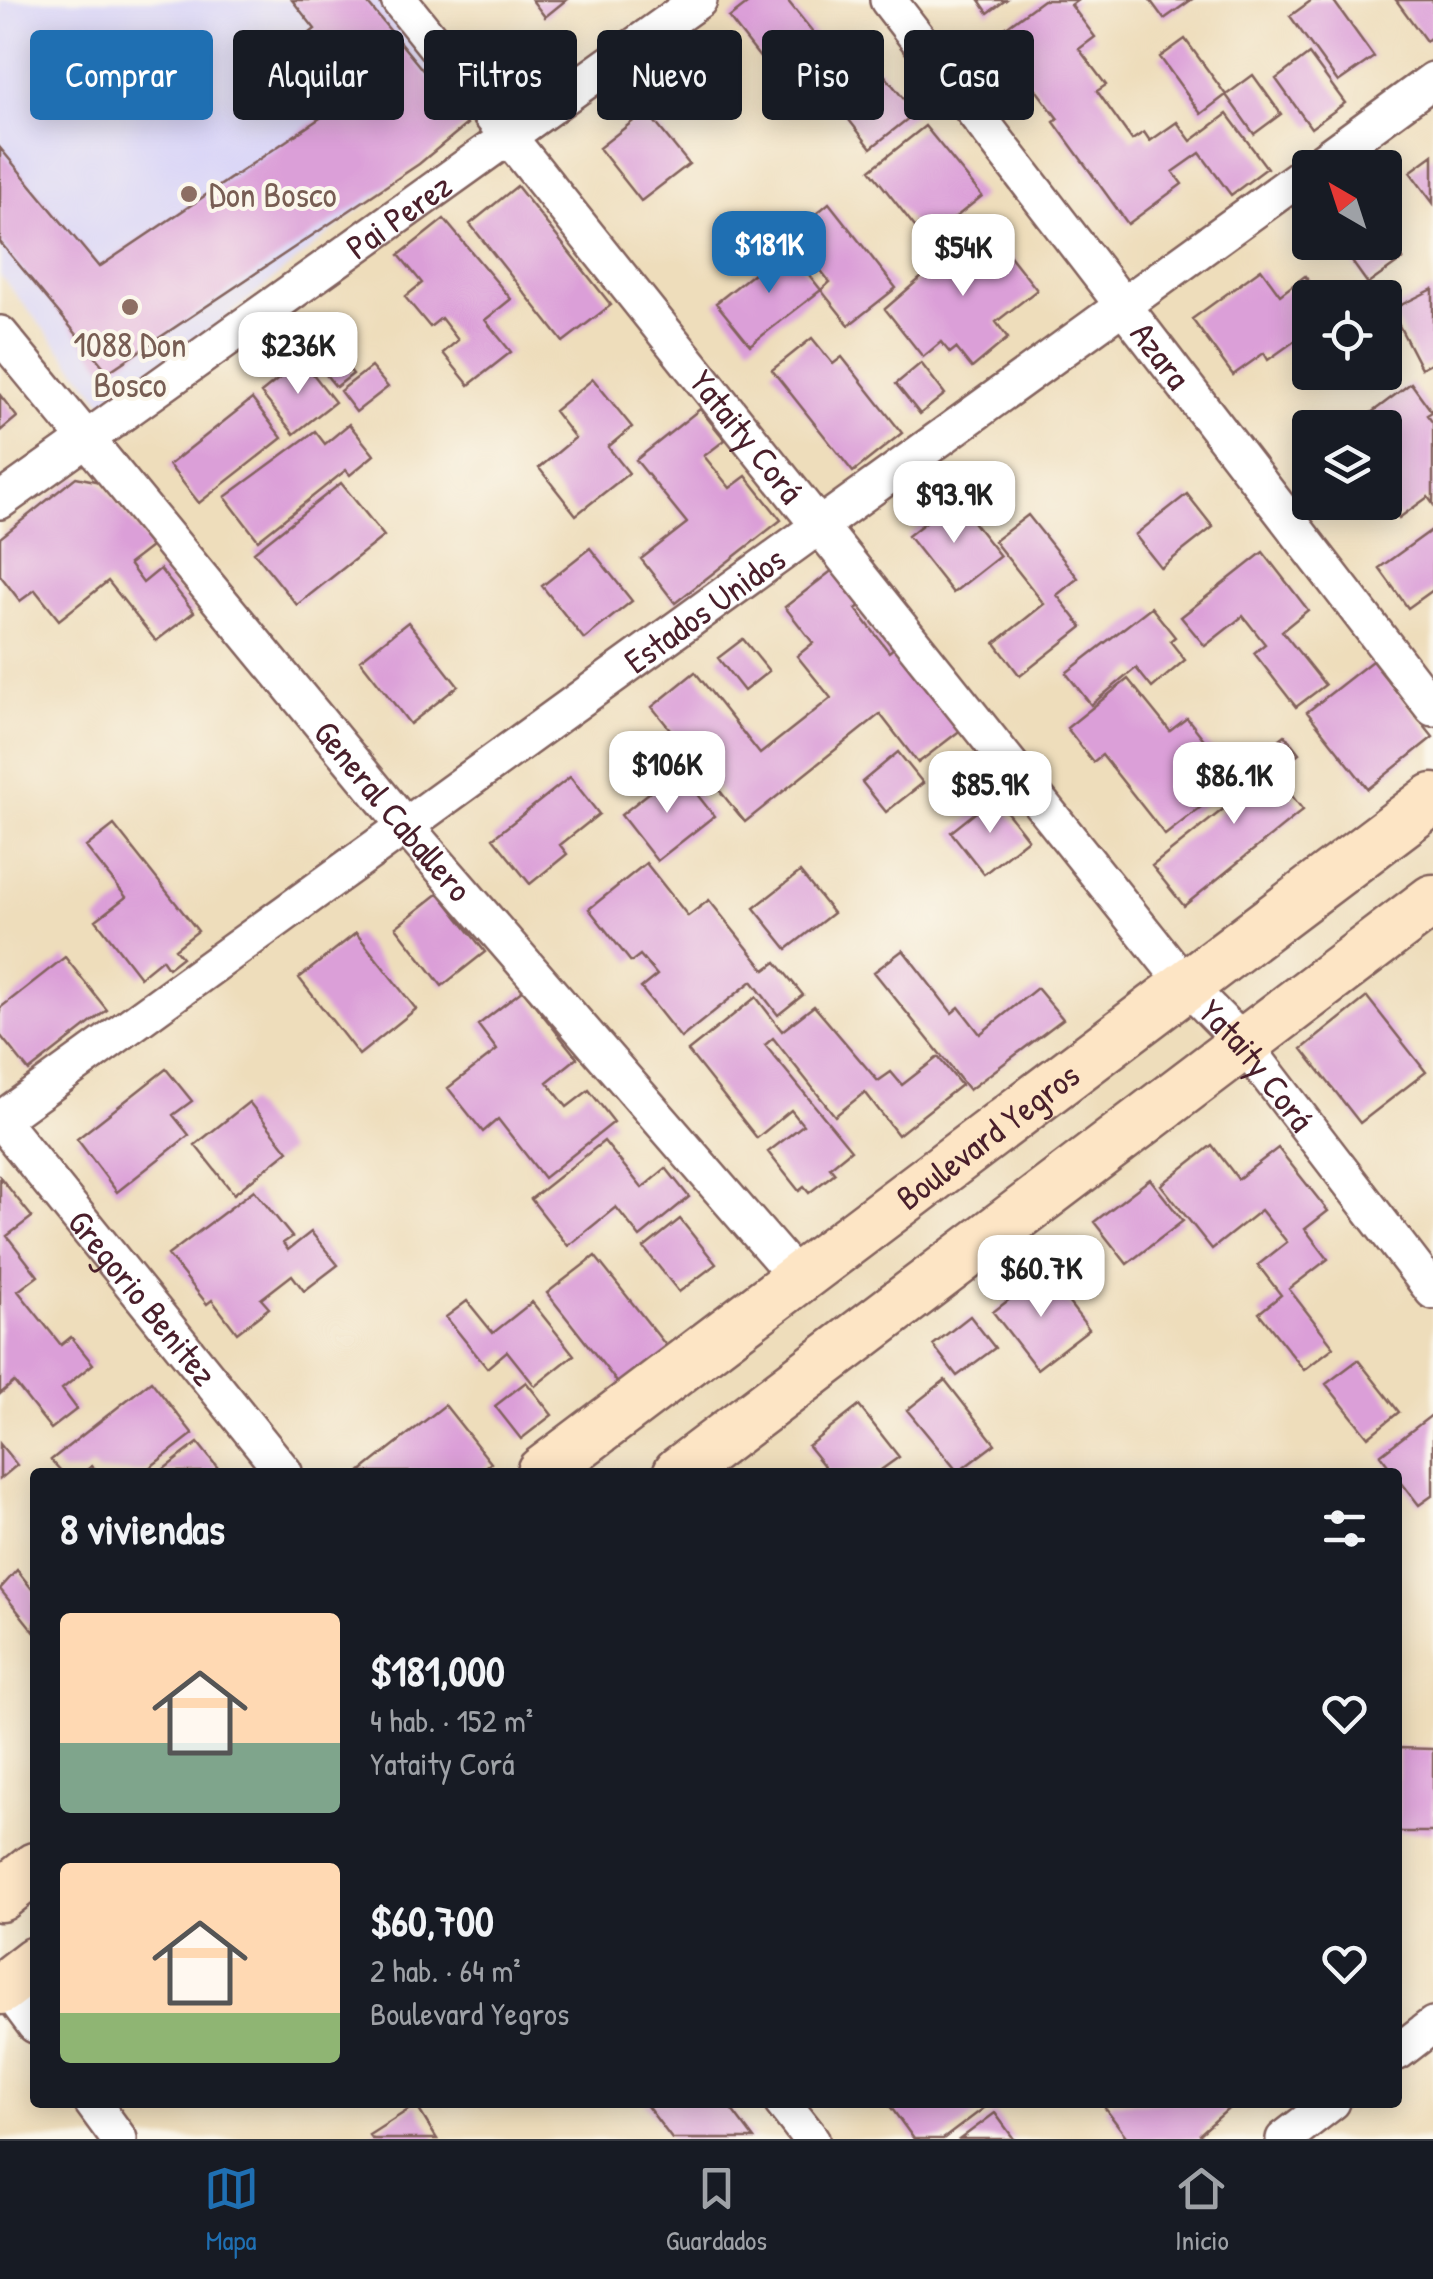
<!DOCTYPE html>
<html lang="es">
<head>
<meta charset="utf-8">
<style>
  body { margin:0; font-family:"Patrick Hand",sans-serif; background:#20242c; color:#f1f3f6; height:100vh; display:flex; flex-direction:column; font-size:38px; white-space:nowrap }
  * { box-sizing:border-box; margin:0 }
  p { font-size:32px; color:#9ea1a6 }
  .icon { flex:none; width:55px; height:55px; fill:none; stroke:currentColor; stroke-width:2; stroke-linecap:round; stroke-linejoin:round }
  .map { position:relative; flex:1; overflow:hidden }
  .side { position:absolute; left:30px; top:1468px; width:1372px; height:640px; display:flex; flex-direction:column; background:#171b24; border-radius:10px; box-shadow:0 5px 25px #0003 }
  .side>* { flex:none }
  .banner { position:absolute; left:30px; top:30px; width:1375px; height:90px; display:flex; gap:20px }
  .needle { width:65px; rotate:321deg }
  .tools { position:absolute; left:1292px; top:150px; display:grid; gap:20px }
  .tools a { display:grid; place-items:center; width:110px; height:110px; border-radius:10px; background:#171b24; box-shadow:0 5px 25px #0003; font-size:50px }
  .price { position:absolute; translate:-50% -85px; padding:0 22px; border-radius:20px; background:#fff; color:#222; font-size:32px; line-height:65px; filter:drop-shadow(0 2px 5px #0008) }
  .price::after { content:''; position:absolute; left:50%; top:60px; width:30px; height:22px; margin-left:-15px; background:inherit; clip-path:polygon(0 0,100% 0,50% 100%) }
  .price.selected { background:#1f6fb2; color:#fff }
  ul { padding:0; list-style:none }
  li { display:flex; align-items:center; gap:30px; height:250px; padding:0 30px }
  li span { display:grid; place-items:center; flex:none; width:280px; height:200px; border-radius:10px; color:#555 }
  li>.icon { margin-inline-start:auto }
  span .icon { width:120px; height:120px; fill:#fffc; stroke-width:1 }
  li b { font-size:42px }
  h2 { display:flex; justify-content:space-between; align-items:center; height:120px; padding:0 30px; font-size:42px }
  .chip { padding:0 35px; border-radius:10px; background:#171b24; box-shadow:0 5px 25px #0003; font-size:35px; line-height:90px }
  .chip.selected { background:#1f6fb2; color:#fff }
  .tabs { display:flex; justify-content:space-around; align-items:center; height:140px; border-top:2px solid #363941; background:#171b24; font-size:28px; color:#9ea1a6 }
  .tabs a { display:grid; justify-items:center; gap:5px }
  .tabs .selected { color:#1f6fb2 }
  .map>svg:first-child { display:block }
</style>
</head>
<body>
<div class="map">
<svg width="1433" height="2139" viewBox="0 0 1433 2139">
  <rect width="100%" height="100%" fill="#fbf7ec"/>
  <filter id="ink" filterUnits="userSpaceOnUse"><feTurbulence type="fractalNoise" baseFrequency=".01" numOctaves="2"/><feDisplacementMap in="SourceGraphic" scale="20" xChannelSelector="R" yChannelSelector="G"/><feConvolveMatrix kernelMatrix="1 2 1 2 8 2 1 2 1" color-interpolation-filters="sRGB"/></filter>
  <filter id="wash" filterUnits="userSpaceOnUse"><feTurbulence type="fractalNoise" baseFrequency=".0048" numOctaves="4" result="noise"/><feDisplacementMap in="SourceGraphic" scale="40" xChannelSelector="R" yChannelSelector="G"/><feGaussianBlur stdDeviation="2.25" result="paint"/><feColorMatrix in="noise" values="0 0 0 0 0 0 0 0 0 0 0 0 0 0 0 0 0 1.4 0 .05"/><feComposite in="paint" operator="in"/></filter>
  <g filter="url(#wash)">
    <rect width="100%" height="100%" fill="#edb"/>
    <path fill="#dad6f7" d="M0,0H387L479,113L110,411L0,275Z"/>
    <g id="blocks">
      <path fill="#db9fd8" d="M292,0H365L467,124L419,164L108,372L0,242V148L99,267L347,100L299,42L315,29Z
        M532,0H566L545,17Z
        M752,0H787L821,42L776,78L729,18Z
        M979,0H1006L988,13Z
        M1043,0H1078L1071,5L1095,37L1079,49L1106,85L1097,91L1132,140L1144,132L1150,141L1177,122L1191,141L1227,114L1267,168L1231,195L1200,153L1173,172L1182,184L1128,224L1054,122L1058,119L1031,83L1018,93L983,44Z
        M1150,0H1191L1164,19Z
        M1312,0H1333L1374,57L1338,82L1290,16Z
        M1396,0H1433V36L1426,41Z
        M1185,39L1226,95L1201,114L1160,57Z
        M1309,54L1345,103L1311,128L1276,79Z
        M878,67L915,113L871,148L835,102Z
        M1253,75L1281,114L1254,134L1226,95Z
        M646,111L689,164L641,201L599,148Z
        M925,126L982,196L926,241L870,170Z
        M1433,155V203L1410,172Z
        M517,186L611,305L563,342L470,224Z
        M829,203L896,288L849,325L821,290L830,282L792,234Z
        M444,219L511,299L485,320L511,352L469,385L443,353L458,340L441,318L430,327L405,297L422,283L399,255Z
        M984,223L1037,290L996,322L1008,338L972,368L956,348L950,353L941,342L923,357L885,309Z
        M1385,234L1403,259L1368,284L1338,242H1385Z
        M787,247L821,290L750,345L716,303Z
        M1261,269L1280,295L1305,276L1321,298H1310V330L1268,360L1264,353L1233,375L1192,319Z
        M1433,289V362L1421,368L1391,310Z
        M322,335L353,374L336,387L305,349Z
        M812,338L833,364L842,357L902,433L853,472L772,370Z
        M302,360L335,402L294,434L261,393Z
        M921,363L945,394L920,414L896,384Z
        M371,367L388,387L356,412L340,391Z
        M593,379L632,427L608,447L629,473L576,515L539,468L575,438L554,411Z
        M1411,383L1432,412L1427,415L1433,423V504L1428,497L1399,518L1385,498V428H1351Z
        M0,395L17,417L0,431Z
        M252,399L282,438L199,503L169,465Z
        M700,409L725,440L704,456L730,488L746,476L781,520L675,603L641,559L687,523L636,460Z
        M349,424L374,455L350,475L346,470L258,540L225,497L315,431L325,444Z
        M76,477L100,482L151,547L129,564L143,583L160,569L194,612L156,641L108,581L59,620L35,590L20,601L0,575V538Z
        M341,483L384,536L297,605L254,552Z
        M1187,494L1213,527L1161,568L1135,535Z
        M955,499L1000,556L953,593L908,536Z
        M1028,515L1078,578L1057,595L1082,627L1020,676L995,643L1044,604L994,541Z
        M1433,529V590L1408,608L1379,568Z
        M590,548L632,601L584,639L542,586Z
        M1263,552L1308,610L1282,631L1325,685L1296,707L1254,653L1265,644L1243,616L1205,646L1181,617Z
        M834,569L862,604L856,609L889,652L896,646L962,729L918,763L880,714L745,822L652,707L695,672L760,754L831,698L797,656L813,643L785,607Z
        M1151,607L1175,637L1170,641L1185,660L1152,688L1136,668L1091,705L1066,673Z
        M408,622L458,686L410,724L360,660Z
        M743,639L769,671L744,691L718,658Z
        M1372,661L1433,737L1368,789L1307,712Z
        M1128,679L1170,731L1187,718L1217,756L1187,779L1206,803L1165,835L1102,755L1093,762L1067,728Z
        M1285,735L1299,753L1274,773L1303,810L1184,906L1152,866L1246,791L1234,775Z
        M898,752L923,783L886,812L862,782Z
        M678,770L714,816L657,861L621,815Z
        M570,777L599,814L560,845L567,854L530,884L493,838Z
        M995,797L1028,839L984,874L951,832Z
        M114,825L198,931L175,949L182,957L168,968L162,959L140,977L96,920L126,897L86,847Z
        M646,863L688,916L709,900L765,970L776,962L803,995L778,1015L752,981L681,1038L641,988L657,975L640,955L631,962L589,909Z
        M800,872L833,913L787,949L754,908Z
        M439,893L485,952L442,986L396,927Z
        M356,933L416,1009L359,1055L299,978Z
        M903,950L952,1013L959,1007L980,1034L1037,988L1063,1019L969,1090L874,972Z
        M65,957L107,1010L29,1071L0,1035V1008Z
        M523,990L577,1058L547,1082L567,1107L589,1090L614,1122L544,1178L498,1119L483,1132L448,1088L497,1050L478,1025Z
        M756,997L782,1031L814,1006L878,1081L891,1072L902,1085L938,1057L961,1085L898,1135L865,1092L835,1116L773,1038L765,1045L851,1150L830,1167L835,1173L809,1193L804,1187L799,1191L768,1152L803,1125L791,1110L757,1138L688,1051Z
        M1367,997L1426,1072L1360,1123L1302,1049Z
        M166,1069L192,1101L173,1115L189,1135L117,1192L77,1139Z
        M249,1102L288,1151L234,1194L195,1145Z
        M604,1141L642,1188L666,1168L689,1197L640,1237L616,1207L568,1246L531,1199Z
        M1212,1145L1238,1179L1278,1148L1328,1211L1305,1229L1328,1259L1289,1289L1334,1347L1304,1370L1259,1313L1281,1295L1258,1265L1287,1242L1261,1210L1212,1249L1161,1185Z
        M0,1177L32,1217L7,1236L38,1276L18,1291L61,1345L71,1337L93,1364L62,1389L77,1409L51,1429L14,1382L0,1394Z
        M1150,1179L1183,1221L1127,1264L1094,1222Z
        M254,1190L292,1237L283,1243L288,1250L311,1232L338,1265L304,1291L292,1275L261,1299L269,1308L237,1333L212,1300L207,1304L168,1255Z
        M680,1219L716,1264L679,1292L644,1248Z
        M595,1256L672,1353L624,1391L547,1293Z
        M1045,1272L1089,1329L1037,1369L993,1312Z
        M467,1301L493,1333L532,1302L574,1355L535,1386L507,1351L487,1368L446,1317Z
        M970,1316L995,1348L957,1376L933,1345Z
        M1358,1360L1399,1412L1368,1437L1326,1384Z
        M945,1380L995,1444L958,1472L907,1410Z
        M151,1381L193,1434L144,1472H97L92,1466L84,1472H62L51,1460Z
        M526,1382L552,1415L521,1439L495,1406Z
        M445,1405L491,1463L479,1472H360Z
        M859,1406L899,1457L878,1472H829L808,1446Z
        M1433,1414V1495L1419,1505L1380,1455Z
        M198,1443L221,1472H160Z
        M0,1444L17,1465L0,1479Z
        M17,1570L32,1589L35,1587V1633L0,1589Z
        M1398,1748L1433,1749V1832H1398Z
        M644,2102H726L754,2139H672Z
        M887,2102H992L943,2139H914Z
        M1113,2102H1236L1200,2134L1204,2139H1128L1105,2108Z
        M416,2105L437,2139H372L369,2135Z
        M995,2113L1014,2139H960Z"/>
    </g>
  </g>
  <g filter="url(#ink)">
    <use href="#blocks" fill-opacity="0" stroke="#83625d" stroke-width="2.5"/>
    <g fill="none" stroke-linecap="round" stroke-linejoin="round">
      <g stroke="#83625d" stroke-width="40">
        <g id="minor">
          <path id="s1" d="M399,0L1186,985L1243,1043L1433,1291"/>
          <path id="s2" d="M888,0L1433,708"/>
          <path d="M1313,168L1433,80"/>
          <path id="s3" d="M0,334L406,827L798,1279"/>
          <path id="s4" d="M0,501L699,0"/>
          <path id="s5" d="M0,1120L1310,170"/>
          <path id="s6" d="M0,1120L284,1472"/>
          <path d="M0,1978L35,2025"/>
          <path d="M1398,2052L1433,2025"/>
          <path d="M92,2102L119,2139"/>
          <path d="M782,2102L811,2139"/>
          <path d="M1284,2139L1332,2102"/>
        </g>
      </g>
      <g stroke="#83625d" stroke-width="55">
        <g id="secondary">
          <path id="s7" d="M542,1472L1433,799"/>
          <path d="M679,1472L1433,900"/>
          <path d="M0,1896L35,1868"/>
          <path d="M0,1989L35,1962"/>
        </g>
      </g>
      <use href="#minor" stroke="#fff" stroke-width="35"/>
      <use href="#secondary" stroke="#fde5c5" stroke-width="50"/>
    </g>
  </g>
  <g fill="#8d6e63" stroke="#fbf7ec" stroke-width="4">
    <circle cx="189" cy="194" r="10"/>
    <circle cx="130" cy="307" r="10"/>
  </g>
  <g text-anchor="middle" dominant-baseline="central" stroke-width="8" stroke-linejoin="round" paint-order="stroke">
    <g font-size="35" fill="#785e54" stroke="#fbf7ec" text-anchor="start">
      <text x="209" y="194">Don Bosco</text>
      <text x="130" y="344" text-anchor="middle">1088 Don<tspan x="130" dy="40">Bosco</tspan></text>
    </g>
    <g font-size="35" fill="#4a1f2b" stroke="#fbf7ec">
      <text stroke="none"><textPath href="#s4" startOffset="490">Pai Perez</textPath></text>
      <text stroke="none"><textPath href="#s2" startOffset="448">Azara</textPath></text>
      <text stroke="none"><textPath href="#s1" startOffset="558">Yataity Corá</textPath></text>
      <text stroke="none"><textPath href="#s5" startOffset="870">Estados Unidos</textPath></text>
      <text stroke="none"><textPath href="#s3" startOffset="618">General Caballero</textPath></text>
      <text stroke="none"><textPath href="#s1" startOffset="1368">Yataity Corá</textPath></text>
      <text stroke="none"><textPath href="#s7" startOffset="558">Boulevard Yegros</textPath></text>
      <text stroke="none"><textPath href="#s6" startOffset="228">Gregorio Benitez</textPath></text>
    </g>
  </g>
</svg>
<div class="tools">
<a><svg class="needle" viewBox="-14 -14 28 28"><path d="M0-13l5 13h-10z" fill="#e53935"/><path d="M0 13l5-13h-10z" fill="#9ea1a6"/></svg></a>
<a><svg class="icon" aria-label="locate" viewBox="0 0 24 24"><circle cx="12" cy="12" r="6"/><path d="M12 2v4M12 18v4M2 12h4M18 12h4"/></svg></a>
<a><svg class="icon" aria-label="layers" viewBox="0 0 24 24"><path d="M12 4l9 5-9 5-9-5zM3 14l9 5 9-5"/></svg></a>
</div>
<b class="price selected" style="left:769px;top:296px">$181K</b>
<b class="price" style="left:963px;top:299px">$54K</b>
<b class="price" style="left:298px;top:397px">$236K</b>
<b class="price" style="left:954px;top:546px">$93.9K</b>
<b class="price" style="left:667px;top:816px">$106K</b>
<b class="price" style="left:1234px;top:827px">$86.1K</b>
<b class="price" style="left:990px;top:836px">$85.9K</b>
<b class="price" style="left:1041px;top:1320px">$60.7K</b>
<div class="banner">
<a class="chip selected">Comprar</a>
<a class="chip">Alquilar</a>
<a class="chip">Filtros</a>
<a class="chip">Nuevo</a>
<a class="chip">Piso</a>
<a class="chip">Casa</a>
</div>
<section class="side">
<h2>8 viviendas<svg class="icon" aria-label="filters" viewBox="0 0 24 24"><path d="M4 7h16M4 17h16"/><circle cx="9" cy="7" r="2"/><circle cx="15" cy="17" r="2"/></svg></h2>
<ul>
<li><span style="background:linear-gradient(#ffd9b3 65%,#7fa58c 0)"><svg class="icon" aria-label="home" viewBox="0 0 24 24"><path d="M3 11l9-7 9 7M6 9v11h12V9"/></svg></span><div><b>$181,000</b><p>4 hab. · 152 m²</p><p>Yataity Corá</p></div><svg class="icon" aria-label="heart" viewBox="0 0 24 24"><path d="M12 20l-8-8c-3-5 5-10 8-4 3-6 11-1 8 4z"/></svg></li>
<li><span style="background:linear-gradient(#ffd9b3 75%,#8fb573 0)"><svg class="icon" aria-label="home" viewBox="0 0 24 24"><path d="M3 11l9-7 9 7M6 9v11h12V9"/></svg></span><div><b>$60,700</b><p>2 hab. · 64 m²</p><p>Boulevard Yegros</p></div><svg class="icon" aria-label="heart" viewBox="0 0 24 24"><path d="M12 20l-8-8c-3-5 5-10 8-4 3-6 11-1 8 4z"/></svg></li>
</ul>
</section>
</div>
<nav class="tabs">
<a class="selected"><svg class="icon" aria-label="map" viewBox="0 0 24 24"><path d="M3 6l6-2 6 2 6-2v14l-6 2-6-2-6 2zM9 4v14M15 6v14"/></svg>Mapa</a>
<a><svg class="icon" aria-label="saved" viewBox="0 0 24 24"><path d="M7 4h10v16l-5-4-5 4z"/></svg>Guardados</a>
<a><svg class="icon" aria-label="home" viewBox="0 0 24 24"><path d="M3 11l9-7 9 7M6 9v11h12V9"/></svg>Inicio</a>
</nav>
</body>
</html>
